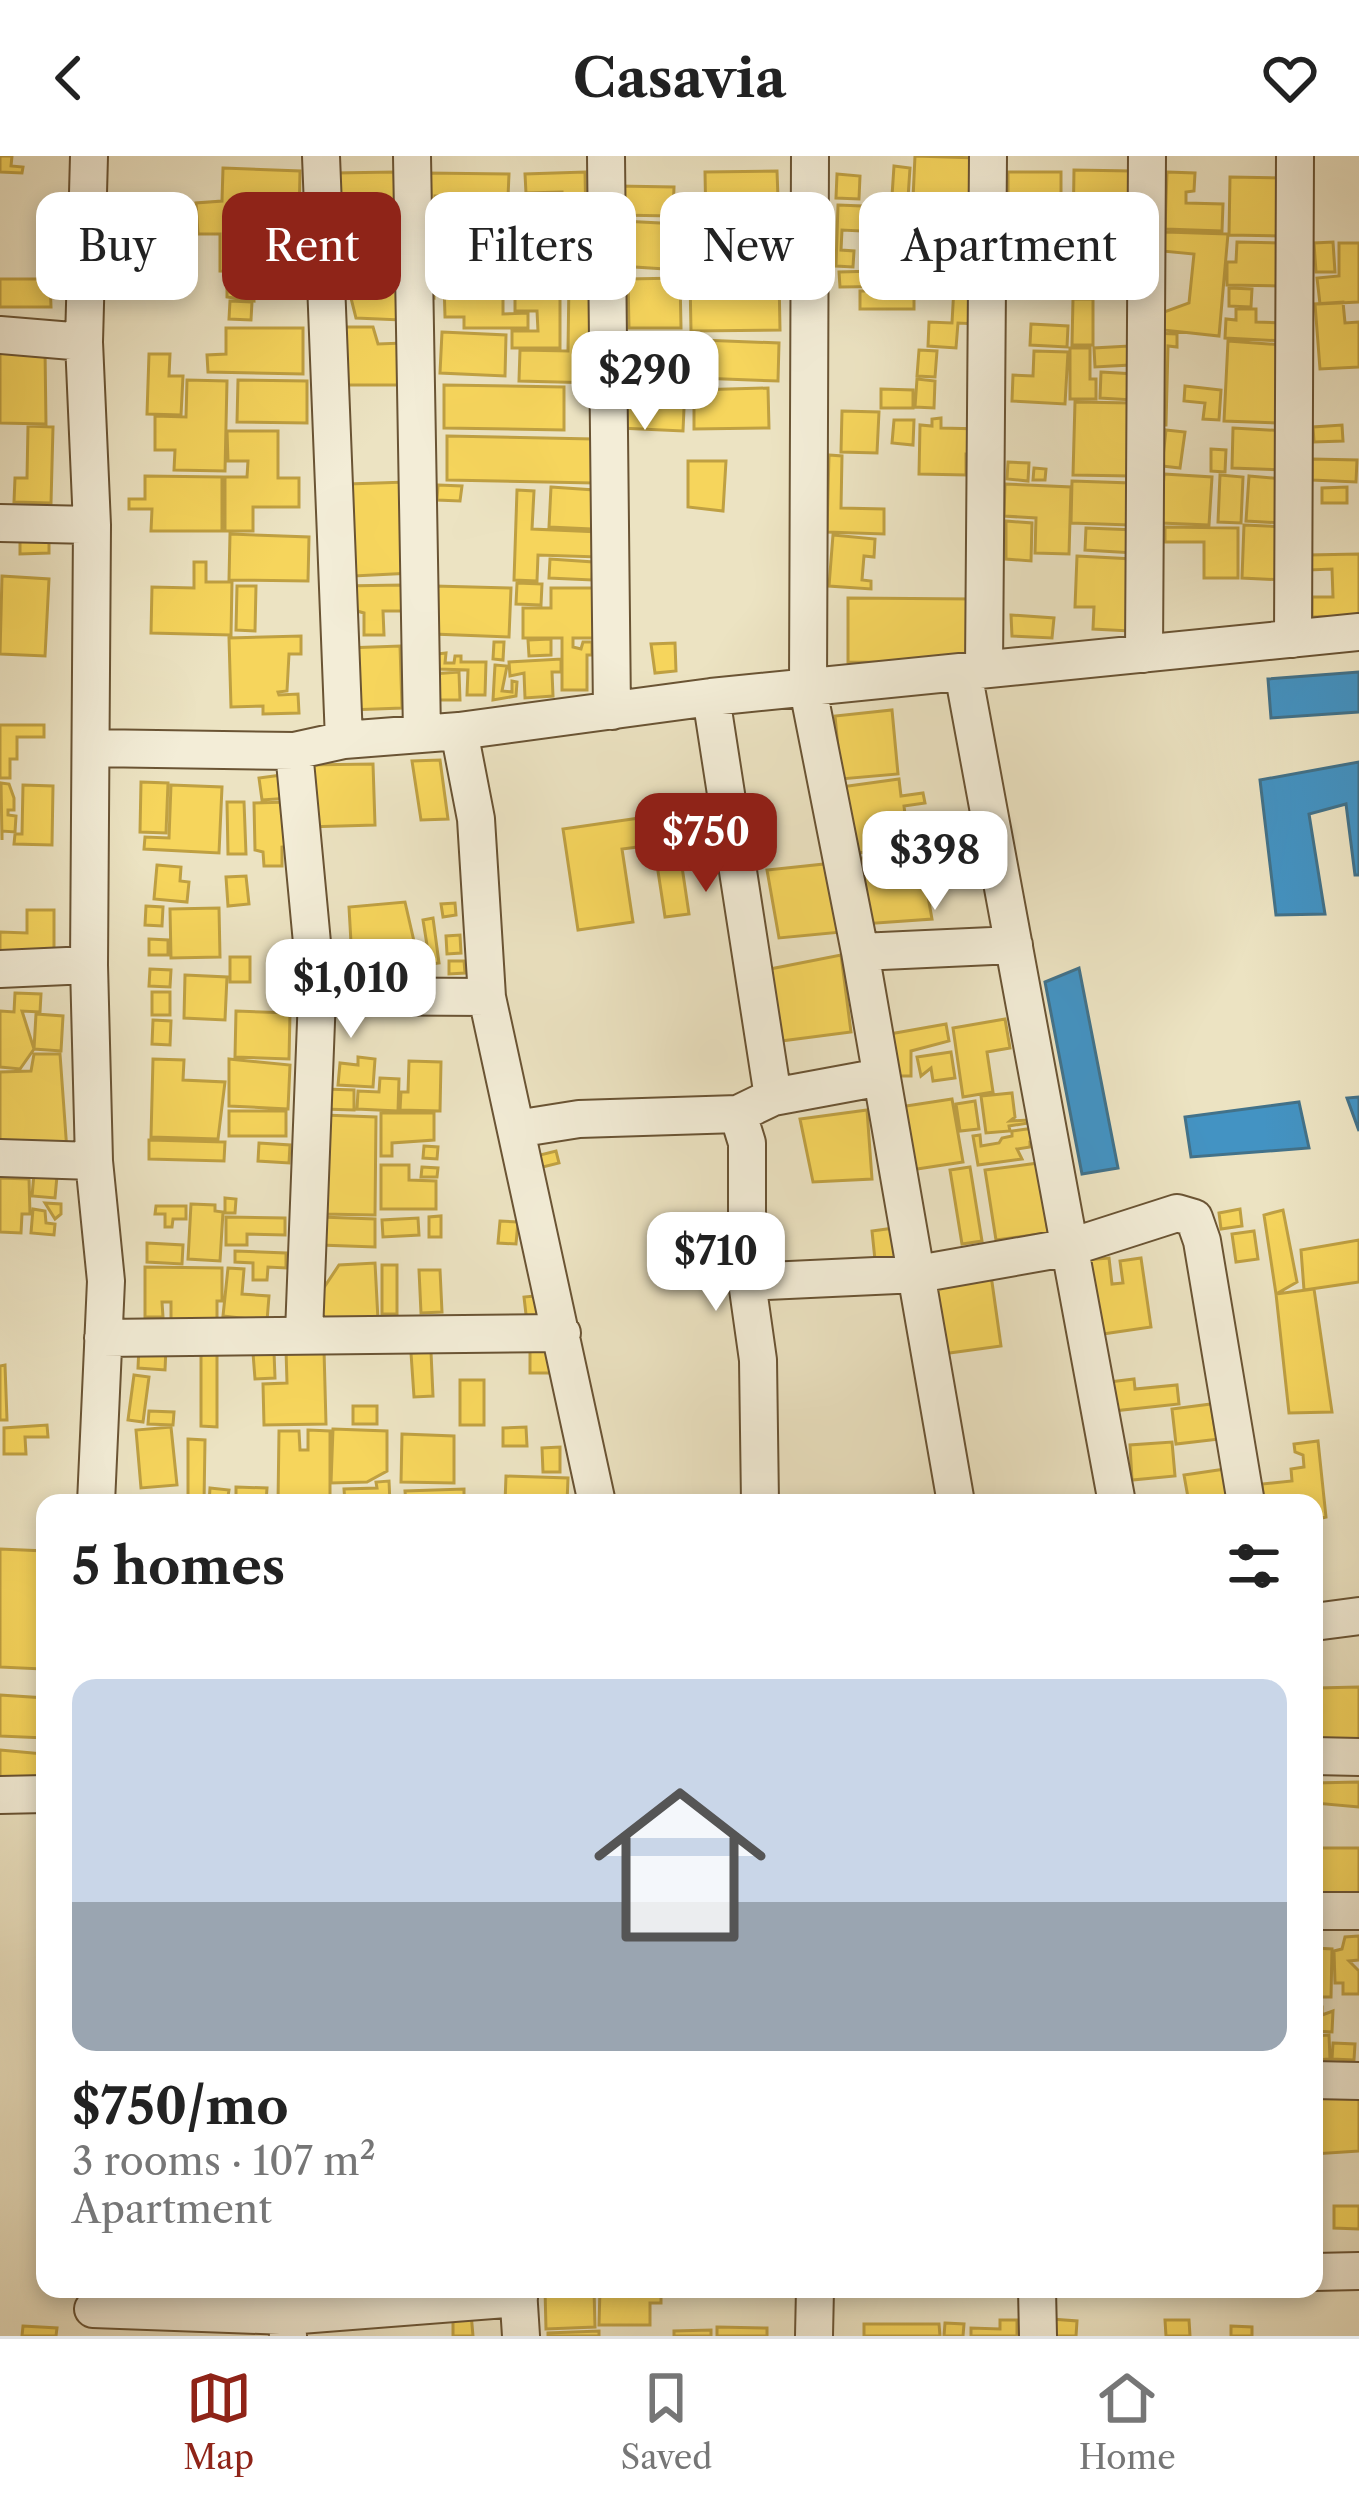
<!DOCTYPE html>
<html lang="en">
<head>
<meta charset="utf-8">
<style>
  body { margin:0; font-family:"Libre Caslon Text",serif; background:#f6f6f6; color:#222; height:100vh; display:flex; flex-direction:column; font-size:45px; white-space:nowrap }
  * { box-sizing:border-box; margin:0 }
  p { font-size:39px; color:#767676 }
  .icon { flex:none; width:66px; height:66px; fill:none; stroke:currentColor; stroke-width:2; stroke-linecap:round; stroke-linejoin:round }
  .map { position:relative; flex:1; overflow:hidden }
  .drawer { position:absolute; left:36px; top:1338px; width:1287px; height:804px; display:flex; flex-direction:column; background:#fff; border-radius:24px; box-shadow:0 6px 18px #0003 }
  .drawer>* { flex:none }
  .hud { position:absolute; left:36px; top:36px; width:1287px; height:108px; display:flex; gap:24px }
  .price { position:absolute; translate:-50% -102px; padding:0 27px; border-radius:24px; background:#fff; color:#222; font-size:39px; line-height:78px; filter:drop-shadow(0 3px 6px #0008) }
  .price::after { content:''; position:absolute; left:50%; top:72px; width:36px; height:27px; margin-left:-18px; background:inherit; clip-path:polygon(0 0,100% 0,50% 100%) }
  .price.active { background:#8f2418; color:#fff }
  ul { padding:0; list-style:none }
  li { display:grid; align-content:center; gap:24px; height:636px; padding:0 36px }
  li span { display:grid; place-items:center; height:372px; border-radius:24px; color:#555 }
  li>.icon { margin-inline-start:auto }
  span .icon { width:216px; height:216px; fill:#fffc; stroke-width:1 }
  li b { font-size:51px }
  h2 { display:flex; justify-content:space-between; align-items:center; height:144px; padding:0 36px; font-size:51px }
  .chip { padding:0 42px; border-radius:24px; background:#fff; box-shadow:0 6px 18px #0003; font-size:42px; line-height:108px }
  .chip.active { background:#8f2418; color:#fff }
  header { display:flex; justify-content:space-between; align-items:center; height:156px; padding:0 36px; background:#fff; font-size:54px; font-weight:700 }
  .tab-bar { display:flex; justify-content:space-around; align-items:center; height:168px; border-top:3px solid #e0e0e0; background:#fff; font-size:33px; color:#767676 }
  .tab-bar a { display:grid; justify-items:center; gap:6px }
  .tab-bar .active { color:#8f2418 }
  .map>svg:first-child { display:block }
</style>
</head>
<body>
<header><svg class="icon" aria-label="back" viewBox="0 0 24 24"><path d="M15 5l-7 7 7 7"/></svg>Casavia<svg class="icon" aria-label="heart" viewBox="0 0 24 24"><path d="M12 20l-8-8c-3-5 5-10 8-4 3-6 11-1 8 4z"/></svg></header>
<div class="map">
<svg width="1359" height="2180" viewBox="0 0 1359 2180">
  <rect width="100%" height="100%" fill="#ece3c2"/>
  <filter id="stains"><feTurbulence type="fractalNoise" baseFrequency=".00167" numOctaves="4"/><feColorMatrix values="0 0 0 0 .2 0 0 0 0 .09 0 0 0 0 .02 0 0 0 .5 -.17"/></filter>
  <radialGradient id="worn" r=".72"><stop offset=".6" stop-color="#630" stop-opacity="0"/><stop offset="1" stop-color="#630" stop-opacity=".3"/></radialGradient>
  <path fill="#f6d55c" stroke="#bfa042" stroke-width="3" d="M0,0H12L11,10L23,11L22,17L0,16Z
    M915,0L977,2L974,68L912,64Z
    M894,10L910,12L908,42L892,40Z
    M223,12L300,15L298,117L220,115V78H198L196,47L222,45Z
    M1074,14L1131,15L1129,80L1073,78Z
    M777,15L779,69H706L705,16Z
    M394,16L396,66L337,68L335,17Z
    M585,16L586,66L563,67L562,36L526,37L525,18Z
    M1008,16H1061V84H1008Z
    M1167,16L1195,17L1194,35L1186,36V47L1223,48L1222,75L1165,73Z
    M425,17L509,18L508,41L435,40L434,142L424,141Z
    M837,18L860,20L859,43L836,42Z
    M1230,21L1283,22L1282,80L1229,79Z
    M617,30L674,31L673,60L617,59Z
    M157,44L184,45L185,120L158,121Z
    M838,49L862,50L861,75L842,74L841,94L854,95L853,111L836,110Z
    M622,65L698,69L695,115L620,110Z
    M912,69L914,130L840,131L839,116L876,115L875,70Z
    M452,71L510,72L509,118H452Z
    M946,74L968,76V92L946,91Z
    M1165,76L1228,78L1219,180L1163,174L1164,156L1189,147L1194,98L1162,95Z
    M519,77H559V116L519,115Z
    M708,77L781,80L780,114L707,111Z
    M1237,86L1281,87L1280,130L1227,129V106H1236Z
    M1333,86L1335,116H1316L1314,87Z
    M917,87H937V129L916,128Z
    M1339,87H1359V146L1320,148L1317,122L1339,120Z
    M1131,90V140L1076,141L1075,91Z
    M1065,93L1066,140L1010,142L1008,95Z
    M227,117L254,120V145L227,141Z
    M779,121L780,174L691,175L690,122Z
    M346,122L401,125V164L356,162Z
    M680,122L681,172H629L628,123Z
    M0,123H50L51,151H0Z
    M503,125V158L528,157V172H464V161H445L444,126Z
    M569,125L593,126L591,195H585L584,211H596V227L519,225L520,194L568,195Z
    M515,127H560V192H512V175H538L537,155H515Z
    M954,131L981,132L978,168L958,167L956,192L928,190L929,166L952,167Z
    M1229,132L1252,133L1251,151L1229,150Z
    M860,135H914V153H860Z
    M1073,143H1093V189H1072Z
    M230,145L252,146L251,164L229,163Z
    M1343,146L1345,167L1359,166V211L1320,213L1315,148Z
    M1236,153H1256V166L1284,167V185L1225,182L1226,163L1236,164Z
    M1031,168L1068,170L1067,191L1030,189Z
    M339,171H373L378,188L403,187L404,229H339Z
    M226,172H303V218L208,216L207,199L226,198Z
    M442,176L506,179L505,220L440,217Z
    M1152,177L1177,178V191L1168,190L1166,269H1150Z
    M628,179L689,181L688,219L627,217Z
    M700,184L779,187L778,225L699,222Z
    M1228,185L1284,189L1278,267L1224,265Z
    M1129,190L1130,209L1095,211L1094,192Z
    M1070,192H1090V223H1096V243H1070Z
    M0,194H45L46,268L0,267Z
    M919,194L937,195L935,221L917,220Z
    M1034,195L1068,196L1065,248L1012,245L1013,219L1033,220Z
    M149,198H170L169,220H183L181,259L147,258Z
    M1101,216L1135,218L1133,244L1100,242Z
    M917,223L935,225L934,252L915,251Z
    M187,224L227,225L225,315L174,314L175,294H155V260L186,261Z
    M238,224L307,225V267L237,266Z
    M621,227L685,230L683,275L620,272Z
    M444,229L564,231V274L444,272Z
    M1185,230L1221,234L1219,264L1203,263L1205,247L1184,245Z
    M768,232L769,272L694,273V234Z
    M881,233L913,234V252H881Z
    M1075,246L1132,247L1131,320L1073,319Z
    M842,255L879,256L877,297L841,296Z
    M941,262V272L982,273V299L966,298V319L919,318L920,269L932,270V263Z
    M894,264H914L913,289L892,287Z
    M1342,269L1343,285L1314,286L1313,271Z
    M28,270L53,271L51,347L14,346L15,322H27Z
    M1233,272L1288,275L1286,314L1232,312Z
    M1166,274L1185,276L1180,312L1162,310Z
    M227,275H278V322H299V351H253V375H225V321H247L248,305H228Z
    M447,280L593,283V327L447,324Z
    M1211,293L1226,294L1225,316L1211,315Z
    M829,299L842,300L841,352L884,353V378L827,376Z
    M1312,303L1357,304L1356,326L1312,324Z
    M688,305H726L723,355L688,351Z
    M1008,306L1029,307L1028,325L1007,323Z
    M1034,312L1046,313L1045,324H1033Z
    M1164,318L1212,321L1209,369L1161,367Z
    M1220,319L1243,321L1241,367L1218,366Z
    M145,320L222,321V375H151L152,353H129V343H145Z
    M1249,320L1283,323L1281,367L1246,365Z
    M1072,325L1131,327L1130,369L1071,367Z
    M407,326L412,417L354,420L348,328Z
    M1005,328L1071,331L1069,398L1035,397L1036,362L1004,360Z
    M438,329L462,330L460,345L437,344Z
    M551,331L594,334L592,373L549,371Z
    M1347,331V347H1322V332Z
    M517,334L534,335L532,373L600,376L599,401L538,399L537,425L514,424Z
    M1006,365L1032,367L1031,405L1006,403Z
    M1244,369L1285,371L1283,424L1242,422Z
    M1165,371L1238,372V422H1204V386H1165Z
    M1086,372L1135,374L1134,397L1085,394Z
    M49,378V397L20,398V379Z
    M230,378L309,381L308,425L229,424Z
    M833,379L875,383L874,401L864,400L862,424L871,425V433L829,430Z
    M1359,398V460L1312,461V441H1333L1332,413L1309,414V399Z
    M1077,400L1133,403L1130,475L1093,473L1094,451H1075Z
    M550,403L593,406L592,424L549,422Z
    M194,406H206V426H232L231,479L151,477L152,431L194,432Z
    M2,420L49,423L45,500L0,498Z
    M517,427L542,428L541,449L516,448Z
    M402,429V455H383L384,479H364V457L343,451L342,430Z
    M237,430H256L255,475L236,474Z
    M434,430L511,432L509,481L433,478Z
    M551,432H597V482H573V491L581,493L583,486H592V499H587V534H562V482H523V452H551Z
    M848,442L974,443L973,507L848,506Z
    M1011,459L1054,462L1052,482L1012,480Z
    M301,480V498H289L287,535L278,536L279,539L298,538L299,557L263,558V550L231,551L229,482Z
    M551,483V499L529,500L528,484Z
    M494,486H504L503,504L493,503Z
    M675,487L676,515L655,517L651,488Z
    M400,490L402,552L349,554L346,492Z
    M446,497L445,507H454L455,500H461V506H486L485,539H467L468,514L438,513L437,498Z
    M561,503V516H552L553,540L525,542L524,517L510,520L509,506Z
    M495,509L507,510L502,535L512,536V525L517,526L516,540L493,544Z
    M459,516L460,544H432V518Z
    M892,554L898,618L841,623L835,560Z
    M0,569H44V581H17V603H10V622H0Z
    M440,604L448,663L421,664L412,605Z
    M373,608L375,669L306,671L305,609Z
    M289,618L290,642L262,644L259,622Z
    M899,623L901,640L923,637L925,647L904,650L909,691L849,698L841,631Z
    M141,626L168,627L166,677L140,676Z
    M1,627L9,628L14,642V654H8V659L16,660L15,676L2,675V684Z
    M23,629L53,630L52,689L14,688L15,678H22Z
    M171,629L222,631L219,697L144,693L145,681L169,682Z
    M227,646H244L246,698H228Z
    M289,646L290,690L282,691V710H264L263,696L255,694L254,647Z
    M674,657L689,758L665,761L654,689L622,693L633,766L578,774L563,673Z
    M979,681L984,706L964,708L959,695L948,696L953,725L935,729L927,687Z
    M919,690L932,763L863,768L858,703Z
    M834,707L842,776L779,782L767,714Z
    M157,709L181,711L180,725L189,726L187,746L154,743Z
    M246,720L249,748L228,750L226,721Z
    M405,746L421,816L353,822L349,751Z
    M455,747L456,759L443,761L441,748Z
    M146,750L163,751L162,770L145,769Z
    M219,752L220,801L171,802L170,753Z
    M27,754H54V801H0V776L27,777Z
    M433,762L439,807L430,808L423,764Z
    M460,779L461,797L447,798L446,780Z
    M149,783L168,784V799H149Z
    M841,799L851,876L781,885L770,813Z
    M230,801H250V826H230Z
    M449,805H464L465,817L449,818Z
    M150,813L171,814L170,831L149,830Z
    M185,819L227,821L225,864L184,862Z
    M152,836H170V859H152Z
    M15,837L41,838L40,856L22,855L34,893L20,913L0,911V855L14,856Z
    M236,855L290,857L289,903L235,901Z
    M36,858L63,860L61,895L34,893Z
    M1005,863L1010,892L987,896L993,936L963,941L953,872Z
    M153,864L171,865L170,889L152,888Z
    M946,868L949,885L911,895V920H891L884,879Z
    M951,896L955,922L933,925L931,912L921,920L917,901Z
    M34,898H60L67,995L0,989V916L31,915Z
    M358,901L375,903L373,931L338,929L340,907L358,909Z
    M153,903L184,904L183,924L225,926L218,983L151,981Z
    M229,903L290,909L288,953L229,950Z
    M409,905L441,906L440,955L400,954L401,936H408Z
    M380,922L399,923L398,955L357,953L358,935L379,936Z
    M324,933L354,934V954L323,953Z
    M1012,937L1015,961L1010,965L1028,964V967L1009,970L1010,975L986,977L981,940Z
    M952,943L963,1006L904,1015L893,952Z
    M975,945L979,973L960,975L956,948Z
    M867,954L872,1023L813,1026L800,963Z
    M229,955H286V980H229Z
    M381,957H434V984L392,987V1000H381Z
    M323,959L376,961L375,1059L322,1058Z
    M1034,972L1036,985L1030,986V991L1017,993L1022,1003L978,1009L973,980L980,979L981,990L999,987L1002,982L1012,980V975Z
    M149,984L225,986L224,1005L149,1003Z
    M259,987L290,989L289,1007L258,1005Z
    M424,990L438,991L437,1003L423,1002Z
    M556,995L559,1007L539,1012L536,1000Z
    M1038,1007L1048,1077L996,1084L985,1014Z
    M381,1009H409V1024L436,1025V1053H381Z
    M422,1011L438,1012L437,1021H421Z
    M970,1011L982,1085L962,1088L950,1014Z
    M34,1018L57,1020L55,1042L32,1040Z
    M0,1022L29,1023L30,1058H22L21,1077L0,1076Z
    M225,1042L236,1043L235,1057H225Z
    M45,1047L61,1048V1058L55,1063Z
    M191,1048L215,1049V1055L223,1056L220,1105L188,1103Z
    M156,1050H186V1063H173L172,1071H165V1058H155Z
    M33,1053L45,1055L46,1067L55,1068L54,1079L31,1077Z
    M1240,1053L1242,1070L1221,1073L1219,1057Z
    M1283,1054L1297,1126L1276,1138L1264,1059Z
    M441,1060V1081H429V1061Z
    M226,1061L285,1062V1079L247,1078V1089H226Z
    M320,1061L375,1063V1091L320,1089Z
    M418,1062L419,1079L383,1081L382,1064Z
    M500,1065L518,1066L516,1088L498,1087Z
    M894,1072L898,1102L875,1104L872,1075Z
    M1254,1075L1258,1103L1236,1106L1232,1078Z
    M1359,1084V1126L1304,1134L1301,1094Z
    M147,1087L183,1089L182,1108L147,1106Z
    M235,1095L286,1097V1112L268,1111L267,1124H253V1107L235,1106Z
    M1109,1102L1112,1128L1123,1127L1120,1105L1141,1102L1151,1171L1096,1179L1085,1104Z
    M375,1107L378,1164L320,1166L319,1139L339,1109Z
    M382,1109H397V1158H382Z
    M145,1111L222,1112V1145H217V1167L171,1166V1146H162L163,1161H145Z
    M228,1112L244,1113L242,1138L269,1140L267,1165L223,1160Z
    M419,1114H440L442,1156L421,1157Z
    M991,1119L1001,1190L942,1198L932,1127Z
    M1314,1133L1332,1256L1289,1257L1276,1138Z
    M546,1139L549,1165L527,1167L524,1141Z
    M139,1190L166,1192L165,1214L138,1212Z
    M530,1192L550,1193V1217H530Z
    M286,1194H324L326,1268L264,1269L263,1228L287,1227Z
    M274,1196L275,1222L255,1223L253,1197Z
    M431,1196L433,1240L414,1241L411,1197Z
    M201,1197L217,1198V1271L201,1270Z
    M5,1209L7,1264H0V1210Z
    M134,1219L149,1221L143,1266L128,1264Z
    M1134,1223L1135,1233L1177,1229L1179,1248L1113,1255L1109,1226Z
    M460,1224H484V1269H460Z
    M1211,1248L1215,1274L1226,1272L1228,1282L1176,1288L1172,1253Z
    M353,1250H377V1268H353Z
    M149,1255L174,1256L173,1269L148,1268Z
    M47,1269L48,1281H25L26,1298H4V1272Z
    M171,1271L177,1329L141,1332L136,1274Z
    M526,1271L527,1290H503V1272Z
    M333,1273L387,1275V1315L367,1326L331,1327Z
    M308,1274L330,1275V1347H278L279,1275H299L300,1294H308Z
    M402,1278L454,1280V1327L401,1326Z
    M188,1283L205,1284L204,1347H188Z
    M1318,1285L1326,1361L1318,1363L1314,1347H1264L1262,1328L1292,1325L1291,1313L1304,1311L1303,1299L1295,1296L1294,1288Z
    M1172,1286L1175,1320L1132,1324L1130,1289Z
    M560,1291V1316H543L542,1292Z
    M1232,1312L1236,1347H1189L1184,1319Z
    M506,1320L568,1322L567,1347H505Z
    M389,1325L390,1347H345L344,1333L377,1332L376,1326Z
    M236,1331L267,1332L266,1347H236Z
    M210,1332L229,1334L227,1347H209Z
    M464,1333V1347H406L405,1335Z
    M0,1393L45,1395L42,1513L0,1511Z
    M1359,1531V1592L1314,1593L1317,1532Z
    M0,1539L45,1542V1582L0,1580Z
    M0,1594L44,1598L35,1627L0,1624Z
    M1359,1626V1651L1314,1647V1627Z
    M1315,1692H1359V1747H1315Z
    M1359,1780V1804L1349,1805L1359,1815V1838H1343V1827H1335L1334,1795L1342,1793L1345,1781Z
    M1314,1792L1332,1793L1331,1841H1314Z
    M1315,1851H1322V1859L1333,1855L1332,1876L1315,1875Z
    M1329,1879L1330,1903L1314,1904V1880Z
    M1333,1887L1355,1888L1354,1904L1332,1903Z
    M1359,1938V1995L1314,1998V1941Z
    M1334,2050H1359V2073L1334,2072Z
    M149,2133H199V2139Z
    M250,2133H292L291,2142H250Z
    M312,2133H378V2145L313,2147Z
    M545,2133H594L595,2171L546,2173Z
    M600,2133H661V2147H650V2169H599Z
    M471,2157L473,2180H453V2158Z
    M1051,2163L1077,2165L1076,2180H1050Z
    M1000,2164H1017V2180H971V2172L1000,2173Z
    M1165,2164H1189L1190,2180H1166Z
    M945,2167L964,2168L963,2180H944Z
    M864,2168H939L940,2180H864Z
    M23,2170L57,2172L56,2180H22Z
    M1231,2170L1252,2171V2180H1231Z
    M717,2171L767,2172V2180H717Z
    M711,2174V2180H674V2175Z
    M599,2175V2180H548V2177Z"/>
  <path fill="#4393c3" stroke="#42728a" stroke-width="3" d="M1359,516V556L1271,562L1268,523Z
    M1359,606V719H1355L1346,648L1309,658L1325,758L1276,759L1260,624Z
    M1079,812L1118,1012L1082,1018L1045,826Z
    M1359,941V975L1347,942Z
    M1299,946L1309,992L1191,1001L1185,961Z"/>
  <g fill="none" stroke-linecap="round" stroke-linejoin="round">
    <g stroke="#6a5434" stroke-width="40">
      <path id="minor" d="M89,0L84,186L92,369L89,809L94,1005L106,1125L96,1347
        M321,0L344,584
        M412,0L422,577
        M606,0L612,555
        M810,0L808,533L860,796L956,1347
        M0,179L84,186
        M0,367L92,369
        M1293,483L1295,0
        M1144,498L1147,0
        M984,513L988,0
        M963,516L1117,1347
        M459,575L476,663L487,841L597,1347
        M91,592L294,595L344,584L459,575L711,541L1359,476
        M294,595L317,840L304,1177
        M860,796L1014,789
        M0,813L89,809
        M317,840L487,841
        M773,941L881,921
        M738,958L747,987V1126L758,1204L760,1347
        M516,973L579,963L738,958L773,941L711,541
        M0,1002L94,1005
        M747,1126L918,1118L1071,1091L1177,1057L1194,1062L1202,1085L1246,1347
        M103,1182L562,1177
        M1314,1466L1359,1460
        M1314,1600L1359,1601
        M0,1639L45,1638
        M1314,1755H1359
        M1314,1924L1359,1925
        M1314,2116L1359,2115
        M518,2133L521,2180
        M1037,2133L1038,2180
        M93,2153L287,2160L288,2180
        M287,2160L519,2142
        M814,2180L815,2133"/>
    </g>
    <use href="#minor" stroke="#f3edd7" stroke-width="36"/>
  </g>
  <rect width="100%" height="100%" filter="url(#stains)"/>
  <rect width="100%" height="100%" fill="url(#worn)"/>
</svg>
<b class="price" style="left:645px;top:277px">$290</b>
<b class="price active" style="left:706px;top:739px">$750</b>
<b class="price" style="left:935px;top:757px">$398</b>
<b class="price" style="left:351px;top:885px">$1,010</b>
<b class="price" style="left:716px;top:1158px">$710</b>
<div class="hud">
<a class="chip">Buy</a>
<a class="chip active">Rent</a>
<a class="chip">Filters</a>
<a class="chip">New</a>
<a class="chip">Apartment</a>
</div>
<section class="drawer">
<h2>5 homes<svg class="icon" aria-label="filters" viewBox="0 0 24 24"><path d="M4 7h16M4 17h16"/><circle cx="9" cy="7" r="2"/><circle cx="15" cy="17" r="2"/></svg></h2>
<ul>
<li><span style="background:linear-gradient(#c9d6e8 60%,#9aa5b1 0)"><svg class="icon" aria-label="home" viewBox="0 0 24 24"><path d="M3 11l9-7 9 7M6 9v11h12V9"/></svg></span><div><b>$750/mo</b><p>3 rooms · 107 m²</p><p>Apartment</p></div></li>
</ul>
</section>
</div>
<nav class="tab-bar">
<a class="active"><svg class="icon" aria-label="map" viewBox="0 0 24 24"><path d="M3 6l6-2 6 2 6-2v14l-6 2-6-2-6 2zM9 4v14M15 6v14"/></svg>Map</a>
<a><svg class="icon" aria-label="saved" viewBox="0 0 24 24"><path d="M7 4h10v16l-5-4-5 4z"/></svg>Saved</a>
<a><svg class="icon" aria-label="home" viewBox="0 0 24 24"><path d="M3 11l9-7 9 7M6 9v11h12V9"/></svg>Home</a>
</nav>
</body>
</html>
